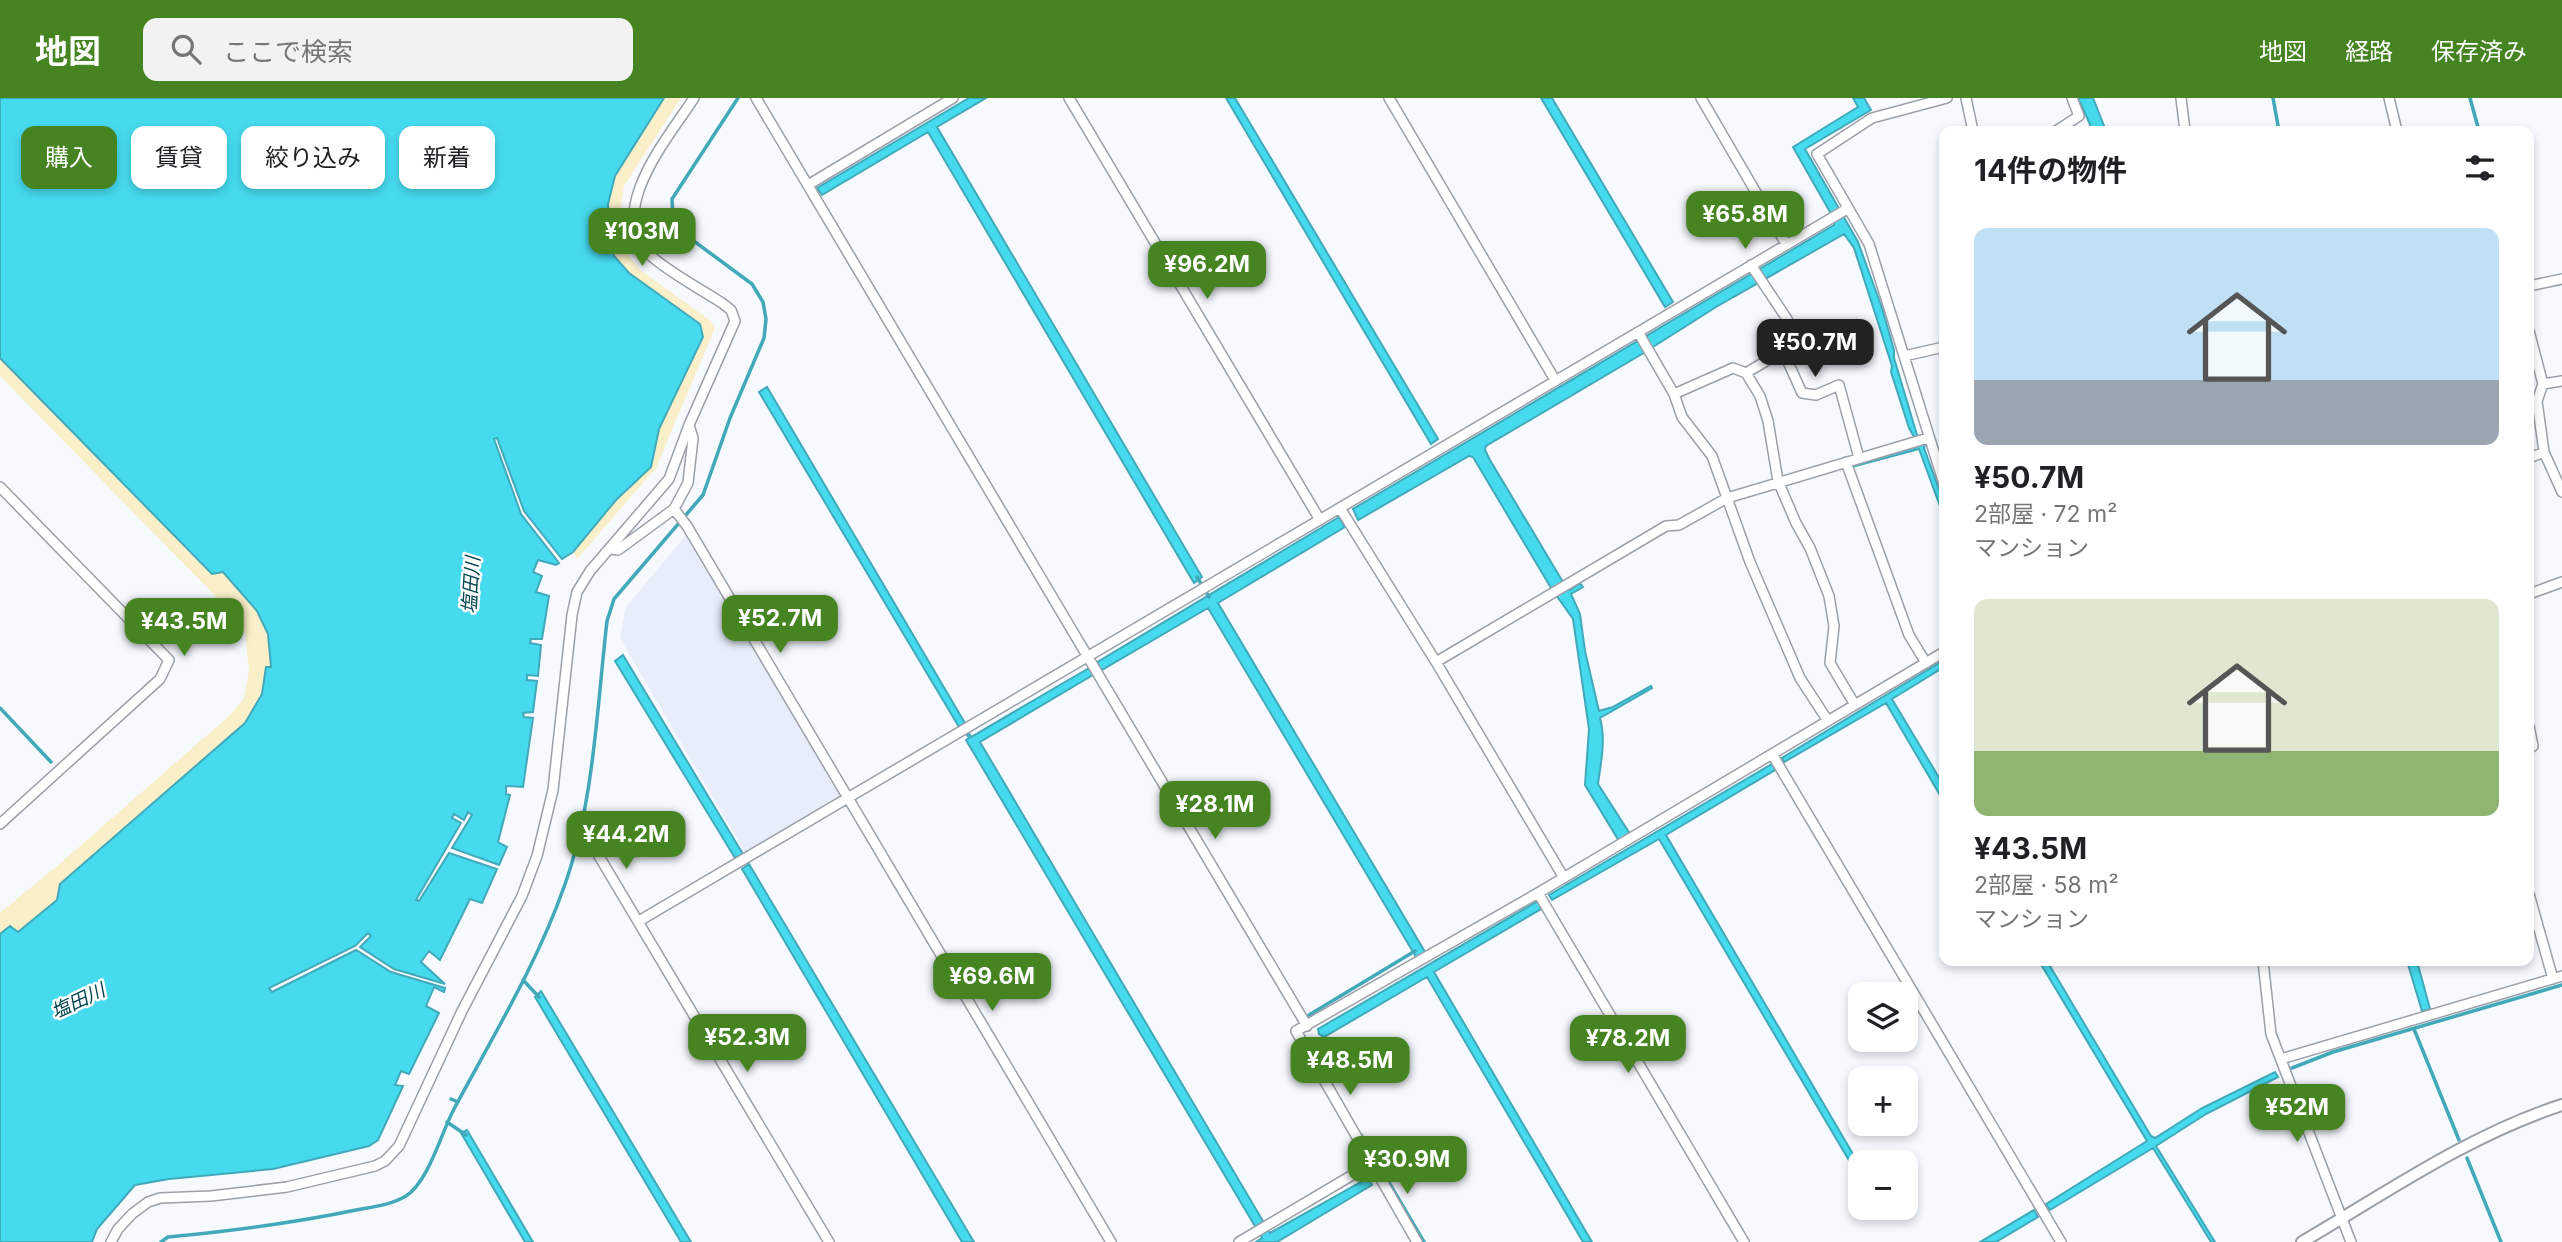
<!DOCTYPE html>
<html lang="ja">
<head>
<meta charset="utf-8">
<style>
  body { margin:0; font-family:Inter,"Noto Sans JP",sans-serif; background:#f2f2f2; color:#202124; height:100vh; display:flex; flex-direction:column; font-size:26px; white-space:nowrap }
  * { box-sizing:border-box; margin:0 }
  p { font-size:23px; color:#757577 }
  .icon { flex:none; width:38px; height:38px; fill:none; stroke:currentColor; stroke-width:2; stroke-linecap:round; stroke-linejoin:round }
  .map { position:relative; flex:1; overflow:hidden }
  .drawer { position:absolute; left:1939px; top:28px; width:595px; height:840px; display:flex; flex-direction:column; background:#fff; border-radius:14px; box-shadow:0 4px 10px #0003 }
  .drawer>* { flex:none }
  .hud { position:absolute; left:21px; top:28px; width:665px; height:63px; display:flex; gap:14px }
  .fabs { position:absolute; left:1848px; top:884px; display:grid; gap:14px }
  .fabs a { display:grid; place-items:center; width:70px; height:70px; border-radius:14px; background:#fff; box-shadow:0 4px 10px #0003; font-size:35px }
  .price { position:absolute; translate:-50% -60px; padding:0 16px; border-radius:14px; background:#468422; color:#fff; font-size:23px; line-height:46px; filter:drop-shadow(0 2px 4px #0008) }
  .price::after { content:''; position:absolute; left:50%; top:42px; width:21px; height:16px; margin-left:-10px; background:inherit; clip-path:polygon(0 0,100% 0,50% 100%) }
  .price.active { background:#222; color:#fff }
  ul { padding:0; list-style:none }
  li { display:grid; align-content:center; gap:14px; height:371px; padding:0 35px }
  li span { display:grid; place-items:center; height:217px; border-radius:14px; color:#555 }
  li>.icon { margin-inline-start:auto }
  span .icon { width:126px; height:126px; fill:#fffc; stroke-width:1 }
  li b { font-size:30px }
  h2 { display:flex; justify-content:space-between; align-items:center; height:84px; padding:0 35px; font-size:30px }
  .pill { padding:0 24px; border-radius:14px; background:#fff; box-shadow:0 4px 10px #0003; font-size:24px; line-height:63px }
  .pill.active { background:#468422; color:#fff }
  header { display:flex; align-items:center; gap:42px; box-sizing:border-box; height:98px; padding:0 35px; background:#468422; color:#fff }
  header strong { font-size:33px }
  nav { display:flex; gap:38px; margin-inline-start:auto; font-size:24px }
  .search { width:490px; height:63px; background:#f2f2f2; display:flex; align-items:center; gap:18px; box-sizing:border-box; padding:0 24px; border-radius:14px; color:#757577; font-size:26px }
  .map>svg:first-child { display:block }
</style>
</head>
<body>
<header>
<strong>地図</strong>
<div class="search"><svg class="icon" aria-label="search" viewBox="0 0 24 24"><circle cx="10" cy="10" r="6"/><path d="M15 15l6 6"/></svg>ここで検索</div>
<nav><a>地図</a><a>経路</a><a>保存済み</a></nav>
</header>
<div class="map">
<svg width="2562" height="1144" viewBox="0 0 2562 1144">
  <rect width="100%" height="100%" fill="#f6f9fe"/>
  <path fill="#e7eefa" d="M686,437L841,700L746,756L620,540L626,509Z"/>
  <path fill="#f9efc9" d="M664,0H681L624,88L619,120L624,151L640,172L711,223L715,230L656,370L577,461L573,454L616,402L651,368L658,331L703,239L700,226L629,175L614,158L609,140L608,106L615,78Z
    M0,260L211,476L223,474L257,513L268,536L271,569H266L262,596L245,625L60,786L58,802L18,835L10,828L0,836V815L63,763L229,618L244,600L249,573L245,535L233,516L0,278Z"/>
  <path fill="#46daef" stroke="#41a9b9" stroke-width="2" d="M0,0H664L615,78L608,106L609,140L614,158L629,175L700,226L703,239L659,331L651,369L616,402L573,454L562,461L524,413L497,340L494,341L521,416L559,465L556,467L538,462L533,474L542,478L536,494L549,498L542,541H531L530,545L541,547L538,578L527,577V582L537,583L533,614L523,615L524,619L533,620L523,689L506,688V696L510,697L498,744L507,749L499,767L452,750L472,717L468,714L464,722L454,716L452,720L461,725L416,802L419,803L449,755L497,771L482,805L470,801L440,862L429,853L421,864L445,886L394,871L360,849L371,838L368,835L355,848L269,890L272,894L356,852L391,874L445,890L444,894L434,889L426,908L439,915L409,976L401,973L395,987L403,988L378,1042L369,1048L273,1071L169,1081L135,1087L97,1131L92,1144H0V836L10,828L18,834L57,802L60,786L245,625L262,596L266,569H271L268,536L257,513L223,474L212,476L0,260Z
    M969,0H986L937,29L1202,479L1194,485L928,34L822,97L817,90Z
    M1226,0H1235L1438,341L1431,346Z
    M1541,0H1552L1673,204L1665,209Z
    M1853,0H1864L1871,12L1805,51L1858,144L1882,210L1894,252V260L1917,337L1921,345L1925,347L1924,350L1944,405V419L1919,351L1852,369V366L1917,349L1918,346L1909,330L1891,274L1892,268L1854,150L1844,136L1716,209L1642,256L1486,348L1485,352L1490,362L1563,484L1570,492L1580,485L1583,489L1571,496L1580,516L1585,553L1599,613L1613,609L1651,588L1652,590L1600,620C1606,642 1601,664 1598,686L1630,736L1619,743L1585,687L1589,631L1573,521L1551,490L1473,359L1469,358L1358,422L1353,411L1834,127V121L1793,49L1858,9Z
    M2078,0H2093L2106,33H2093Z
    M767,289L965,625L964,626L971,639L1089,570L1093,577L980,644L1270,1135L1368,1080L1372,1087L1277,1144H1256L1262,1140L966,642L969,640L961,628L959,629L759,294Z
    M1339,419L1345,429L1218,505L1425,854L1416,859L1208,510L1100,573L1096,565Z
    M623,557L743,756L735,760L615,563Z
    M1944,562V569L1892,601L1944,688V704L1886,605L1784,664L1782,660Z
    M1772,666L1775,672L1666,737L1860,1068V1081L1659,741L1552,802L1549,797Z
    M749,766L974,1144H962L742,771Z
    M1538,803L1541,811L1434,874L1592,1144H1583L1427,879L1324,939L1319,936L1318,931Z
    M2039,863H2047L2151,1038L2155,1040L2202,1010L2275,974L2278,979L2206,1016L2156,1048L2215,1144H2211L2153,1050L2050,1112L2046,1106L2147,1043Z
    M2407,863H2417L2430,911L2422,913Z
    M541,893L691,1144H681L535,899Z
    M467,1032L533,1144H525L461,1035Z
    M2034,1112L2038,1119L1996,1144H1980Z"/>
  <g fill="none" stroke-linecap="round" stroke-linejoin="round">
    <path stroke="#41a9b9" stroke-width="3.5" d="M2273,0L2279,33
      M2470,0L2479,33
      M2529,179L2532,178
      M1197,479L1209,499
      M0,610L51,664
      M523,882L539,899
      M1309,917L1415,853
      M2414,931L2459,1042
      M2292,970L2333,954L2562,887
      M451,1001L458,1004
      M447,1024L466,1037
      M1361,1037L1424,1144
      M2467,1060L2501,1144
      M161,1144L168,1139C231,1133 294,1125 356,1112C373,1109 391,1107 406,1098C429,1083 441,1035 454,1011C493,938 537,866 564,789C594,706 597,609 607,523L614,501L703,397L730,320L764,240L766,221L763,204L752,186L683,135L673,121L672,101L738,0"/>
    <g stroke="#9ba0a8" stroke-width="12">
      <path id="minor" d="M756,0L1307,928
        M1069,0L1320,422
        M1389,0L1555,282
        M1701,0L1786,146
        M1966,0L1973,33
        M2181,0L2185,33
        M2389,0L2397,33
        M2056,33L2079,18L2072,0
        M808,87L953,0
        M1751,167L1787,221L1793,235L1783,253L1802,295L1816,297L1839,287L1859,360
        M2529,188L2562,181
        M2529,233L2543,286L2537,303L2544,354L2562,394
        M1638,234L1674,296L1682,319L1712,358L1750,464L1800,580L1828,623
        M1904,258L1944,249
        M1746,275L1760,298L1768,323L1778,383L1796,425L1810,450L1829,498L1834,528L1830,565L1855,607
        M2543,286L2562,283
        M1674,296L1733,270L1746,275L1783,253
        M689,327L693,340L688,385L674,411L687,428L1111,1144
        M2529,360L2544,354
        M1846,364L1909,537L1926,565
        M1944,386L1869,146L1817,56L1872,20L1947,0
        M0,389L169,562L160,581L0,726
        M1340,410L1436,564L1564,780
        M611,451L618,452L674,411
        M2529,496L2562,484
        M1436,564L1666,428L1679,427L1727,400L1928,340
        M2529,628L2533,648L2529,651
        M1772,656L2061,1144
        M587,738L829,1144
        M1538,795L1744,1144
        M2529,796L2553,881
        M639,823L1847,111
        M2263,863L2271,936L2351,1144
        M2281,961L2562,878
        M111,1144L118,1131L132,1116L148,1104L160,1100L211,1098L287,1089L375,1068L385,1063L399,1048L462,913L522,798L537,758L553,692L572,517L577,494L590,473L669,381L689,327L735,223L731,212L722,205C701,191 668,174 650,157C604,113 669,39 694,0
        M1239,1144L1371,1066
        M1417,1144L1296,933L1538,795L1944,554"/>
    </g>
    <g stroke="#9ba0a8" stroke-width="14">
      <path id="tertiary" d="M2302,1144C2386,1095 2469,1037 2562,1007"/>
    </g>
    <use href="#minor" stroke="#fff" stroke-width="9"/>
    <use href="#tertiary" stroke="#fff" stroke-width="10"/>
  </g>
  <g text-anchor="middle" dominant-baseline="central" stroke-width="5" stroke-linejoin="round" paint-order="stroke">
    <g font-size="19" font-style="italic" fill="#034850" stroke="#fff">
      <text transform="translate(471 487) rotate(-86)">塩田川</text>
      <text transform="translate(78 903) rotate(-25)">塩田川</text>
    </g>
  </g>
</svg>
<div class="fabs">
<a><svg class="icon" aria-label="layers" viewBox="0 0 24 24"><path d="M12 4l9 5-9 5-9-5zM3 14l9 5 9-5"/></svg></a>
<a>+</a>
<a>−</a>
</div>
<b class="price" style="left:1745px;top:153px">¥65.8M</b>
<b class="price" style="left:642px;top:170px">¥103M</b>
<b class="price" style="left:1207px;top:203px">¥96.2M</b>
<b class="price active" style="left:1815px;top:281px">¥50.7M</b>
<b class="price" style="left:780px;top:557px">¥52.7M</b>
<b class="price" style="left:184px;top:560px">¥43.5M</b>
<b class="price" style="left:1215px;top:743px">¥28.1M</b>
<b class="price" style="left:626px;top:773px">¥44.2M</b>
<b class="price" style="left:992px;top:915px">¥69.6M</b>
<b class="price" style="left:747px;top:976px">¥52.3M</b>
<b class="price" style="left:1628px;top:977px">¥78.2M</b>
<b class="price" style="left:1350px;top:999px">¥48.5M</b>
<b class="price" style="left:2297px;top:1046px">¥52M</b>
<b class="price" style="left:1407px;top:1098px">¥30.9M</b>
<div class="hud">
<a class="pill active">購入</a>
<a class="pill">賃貸</a>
<a class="pill">絞り込み</a>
<a class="pill">新着</a>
</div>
<section class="drawer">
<h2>14件の物件<svg class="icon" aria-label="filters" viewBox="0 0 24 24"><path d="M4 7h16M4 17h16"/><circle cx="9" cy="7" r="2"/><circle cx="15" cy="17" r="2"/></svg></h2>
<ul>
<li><span style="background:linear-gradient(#bfe0f5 70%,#9aa5b1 0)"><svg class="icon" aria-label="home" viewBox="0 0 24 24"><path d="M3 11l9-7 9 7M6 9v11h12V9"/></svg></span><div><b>¥50.7M</b><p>2部屋 · 72 m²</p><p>マンション</p></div></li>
<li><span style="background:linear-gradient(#dfe7d0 70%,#8fb573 0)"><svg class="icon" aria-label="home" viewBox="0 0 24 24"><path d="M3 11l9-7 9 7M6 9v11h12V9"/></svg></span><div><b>¥43.5M</b><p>2部屋 · 58 m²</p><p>マンション</p></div></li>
</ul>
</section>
</div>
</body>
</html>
